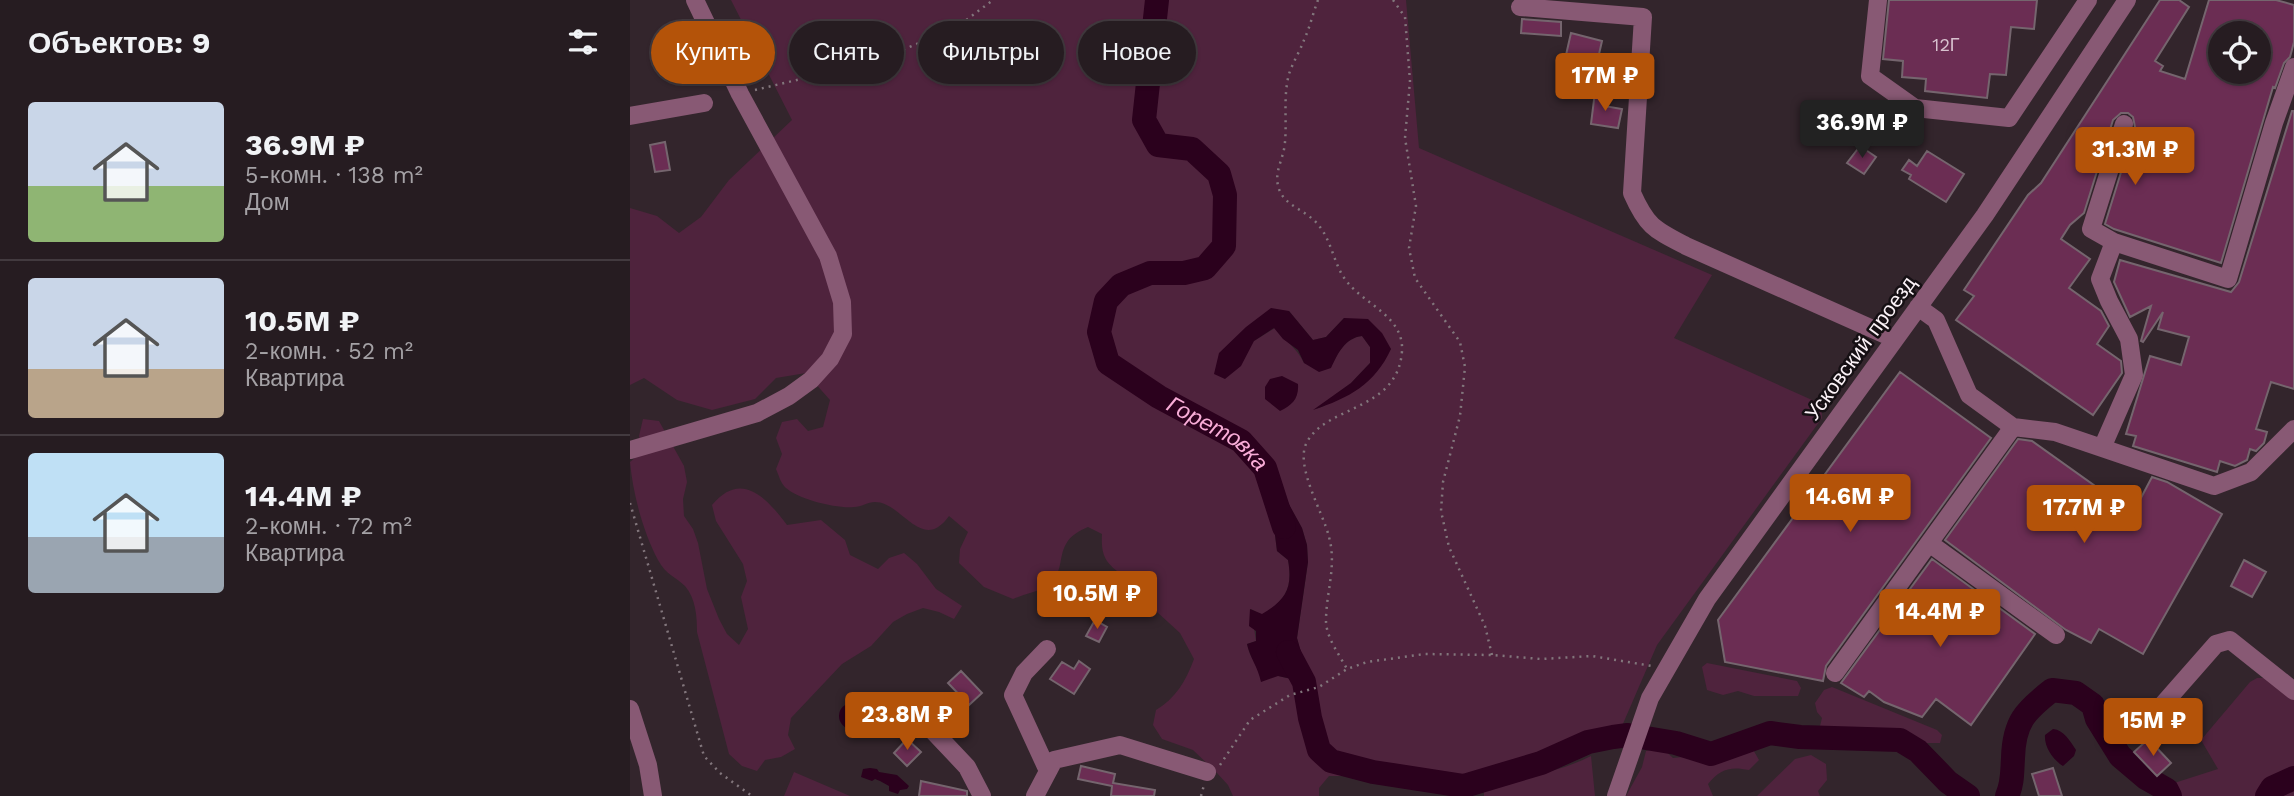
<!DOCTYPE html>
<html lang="ru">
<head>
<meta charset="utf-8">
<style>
  body { margin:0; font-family:"Work Sans",sans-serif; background:#32292e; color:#f1f3f6; height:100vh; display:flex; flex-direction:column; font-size:26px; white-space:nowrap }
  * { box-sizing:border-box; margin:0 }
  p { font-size:23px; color:#a4a1a5 }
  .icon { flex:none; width:38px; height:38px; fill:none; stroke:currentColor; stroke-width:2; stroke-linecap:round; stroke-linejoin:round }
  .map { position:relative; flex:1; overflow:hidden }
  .side { display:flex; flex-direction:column; background:#261c21; width:630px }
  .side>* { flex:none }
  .top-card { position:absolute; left:21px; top:21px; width:665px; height:63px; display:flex; gap:14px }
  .fabs { position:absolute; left:1578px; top:21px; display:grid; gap:14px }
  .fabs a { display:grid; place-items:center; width:63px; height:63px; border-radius:50%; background:#261c21; box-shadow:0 2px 5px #0004,0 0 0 2px #423a3f; font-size:35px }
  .price { position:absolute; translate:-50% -60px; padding:0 16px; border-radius:7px; background:#b45309; color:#fff; font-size:23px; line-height:46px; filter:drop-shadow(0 2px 4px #0008) }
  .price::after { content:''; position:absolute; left:50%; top:42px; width:21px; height:16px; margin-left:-10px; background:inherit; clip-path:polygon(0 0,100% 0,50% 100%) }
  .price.current { background:#222; color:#fff }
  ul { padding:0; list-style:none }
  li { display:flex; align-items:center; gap:21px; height:175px; padding:0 28px }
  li+li { border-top:2px solid #423a3f }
  li span { display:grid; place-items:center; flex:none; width:196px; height:140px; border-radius:7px; color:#555 }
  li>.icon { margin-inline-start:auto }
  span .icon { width:84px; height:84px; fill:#fffc; stroke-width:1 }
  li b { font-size:30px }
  h2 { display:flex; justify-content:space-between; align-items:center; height:84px; padding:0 28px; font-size:30px }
  .pill { padding:0 24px; border-radius:32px; background:#261c21; box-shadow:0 2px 5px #0004,0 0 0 2px #423a3f; font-size:24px; line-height:63px }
  .pill.current { background:#b45309; color:#fff }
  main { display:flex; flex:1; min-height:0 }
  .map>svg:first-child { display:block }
</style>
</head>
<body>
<main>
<section class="side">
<h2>Объектов: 9<svg class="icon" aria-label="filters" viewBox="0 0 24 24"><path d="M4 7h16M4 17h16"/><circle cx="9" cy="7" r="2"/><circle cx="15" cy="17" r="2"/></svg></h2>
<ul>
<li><span style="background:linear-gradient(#c9d6e8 60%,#8fb573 0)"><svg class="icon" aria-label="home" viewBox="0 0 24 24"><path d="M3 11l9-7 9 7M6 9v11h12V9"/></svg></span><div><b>36.9M ₽</b><p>5-комн. · 138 m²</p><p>Дом</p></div></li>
<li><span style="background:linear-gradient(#c9d6e8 65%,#b9a48a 0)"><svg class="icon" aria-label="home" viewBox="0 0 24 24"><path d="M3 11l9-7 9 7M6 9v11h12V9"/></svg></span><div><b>10.5M ₽</b><p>2-комн. · 52 m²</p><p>Квартира</p></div></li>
<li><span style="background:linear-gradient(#bfe0f5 60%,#9aa5b1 0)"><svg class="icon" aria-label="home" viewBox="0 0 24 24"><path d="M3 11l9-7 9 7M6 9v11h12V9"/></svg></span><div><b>14.4M ₽</b><p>2-комн. · 72 m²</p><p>Квартира</p></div></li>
</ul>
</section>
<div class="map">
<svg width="1664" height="796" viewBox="0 0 1664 796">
  <rect width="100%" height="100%" fill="#33252c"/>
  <path fill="#4f233d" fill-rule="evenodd" d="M101,0H776L789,148L1082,275L1044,338L1191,404L1192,418L1027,645L992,726L988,728H973L922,752L848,774L796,775L739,764L729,776H699L689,788V796H603L598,785L587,773L563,750L532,739L523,725L526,710C545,699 556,681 564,659L550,633L515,601L496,571L490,573C474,562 471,553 472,534L458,527C449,531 441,535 436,544C428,557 434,576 415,588C408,591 392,595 383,599L354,587L329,563L330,549L338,532L319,516C292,554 272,502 245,502C238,502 231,507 224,507C207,509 168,499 156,488C151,484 149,476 146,469L152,454L146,438L152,422L167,419L178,431L193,427L200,400L176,373L146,378L125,399L82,410L47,400L14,378L0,385V208L27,216L49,233L71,217L99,180L162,120ZM659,311L683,340L696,337L714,318L761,349L694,406L686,409L721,383L740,363V347L732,336C715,338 708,353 701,367L674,363C667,348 655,341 645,328L624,341ZM649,487L672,528L677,545L678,562L667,638L679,683C652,675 624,678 617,644L626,641L621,609L632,615C656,600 663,588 658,560L647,551L642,511L638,504L648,493Z
    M13,419L29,421L54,466L57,482L53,499L54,516L63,529L68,543L77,589L89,619L97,634L109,645L118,629L111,597L117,581L113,564L86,521L82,505C111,470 136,497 157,525L191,520L215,540L220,555L248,569L259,558L274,553L287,564L306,589L332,606L324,619L309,612L293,608L277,614L263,622L241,646L212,664L161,718L158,735L165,749L151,757L135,760L127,771L112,766L99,754L67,632C67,617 66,599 55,586C46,577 36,575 28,560C13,532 3,494 0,462L12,452L9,436Z
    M1077,663L1167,681L1171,688L1168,696H1124L1108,691L1093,695L1077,690L1072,667Z
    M1627,678H1635L1664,698V796H1547L1538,785L1588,769L1571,740L1620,682Z
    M1202,687L1307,730L1312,735L1310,743H1293L1236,729L1221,732L1190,726L1192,718L1187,712L1185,703L1194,690Z
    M1121,746L1129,760L1119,770C1100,766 1090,769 1078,784L1083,796H996L1012,767L1016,751L1031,747L1043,758L1090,753L1105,748Z
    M1181,755L1196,764L1197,780L1188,791L1190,796H1127L1165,759Z
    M961,756L965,796H854V791C868,782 871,784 886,780C910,774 938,768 961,756Z
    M164,772L220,796H154Z"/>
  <path fill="#2b011d" d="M641,308L659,311L683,340L696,337L714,318L738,319L752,333L761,349C745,384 719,398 683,410L721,383L740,363V347L732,336C715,338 708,353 701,368L689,372L674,363L668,350L653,339L644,328L624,341L611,366L595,379L584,374L589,353L616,327Z
    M652,376L668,384C669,399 662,405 650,411L635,399V387L640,379Z
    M649,486L672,528L677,545L678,562L667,638L680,683L648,676L631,682C628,667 620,658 617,644L626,641V631L619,626L620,609L632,614C656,600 663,588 658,560L647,551L642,511L637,504L648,493Z
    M209 716a13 13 0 1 1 26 0a13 13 0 1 1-26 0Z
    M1423,729C1434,730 1440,741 1446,750L1444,756L1433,766C1423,760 1414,747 1415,735Z
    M240,768L247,769L249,772L267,775L279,786L277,789L270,790L268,794L259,791V786L250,781L245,779L242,781L231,777L233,769Z"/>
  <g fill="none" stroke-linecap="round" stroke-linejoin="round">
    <g stroke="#2b011d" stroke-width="24">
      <path id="s1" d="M527,0L514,120L528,145L562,149L589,174L595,195L594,246L575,268L554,273H520L491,285L476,301L469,332L478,363L529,397L611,441L635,468L654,527"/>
      <path d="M658,652L674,682L680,718L689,750L701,761L743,772L834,786L911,763L958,742L983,737L998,735L1046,743L1081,754L1140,733L1170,737L1270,740L1288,751L1318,782L1338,796"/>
      <path d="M1377,796C1383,783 1382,772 1383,758C1384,722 1395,711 1422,690L1446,693L1463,705L1467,719L1490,756L1516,778L1537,790L1540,796"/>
      <path d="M1637,796L1642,788L1664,778"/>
    </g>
  </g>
  <path fill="#6b2d53" stroke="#75656e" stroke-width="2" fill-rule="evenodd" d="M1259,0H1407L1404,29L1381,27L1376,75L1360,74L1357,98L1295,91L1296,79L1272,77L1273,61L1253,59Z
    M1530,0H1549L1559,7L1525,61L1533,66L1530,71L1555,79L1579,0H1646L1664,5V42L1660,57L1654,63L1645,88L1643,87L1591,263L1484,229L1475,224L1505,127L1503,117L1498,113H1491L1483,120L1454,213L1440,225L1431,239L1460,259L1439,288L1471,311L1479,326L1467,344L1491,361L1492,373L1463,415L1326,320L1344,296L1334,290L1398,195L1411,183ZM1591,33H1629V72H1591Z
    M892,19L931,22V36L891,33Z
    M941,33L972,41L967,63L936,55Z
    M965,92L976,94L974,106L992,109L988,128L961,124Z
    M1662,111H1664V389L1641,382L1626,429L1637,432L1634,443L1626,451L1620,449L1617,460L1605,466L1590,461L1587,472L1503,446L1506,436L1496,434L1520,356L1551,365L1559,337L1528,329L1533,312L1513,342L1511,341L1521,306L1500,317L1484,282L1490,260L1601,292L1609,282Z
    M35,142L40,170L25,172L20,145Z
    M1230,146L1246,157L1234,174L1217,163Z
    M1297,151L1334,174L1316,202L1279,179L1281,175L1272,170L1279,160L1287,166Z
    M1270,372L1361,438L1196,666L1193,681L1095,662L1088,620Z
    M1388,439L1402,441L1503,513L1522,477L1537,482L1592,514L1513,654L1469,629L1461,643L1436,630L1315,540Z
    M1302,559L1405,634L1341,725L1306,699L1292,717L1254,702L1239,691L1234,697L1211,683Z
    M1614,560L1636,572L1622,597L1601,586Z
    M465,620L477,627L469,642L456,636Z
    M449,661L460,669L444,694L420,679L432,662L444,669Z
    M331,671L352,693L339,705L318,683Z
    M277,739L291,752L277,766L264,753Z
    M1515,742L1523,744L1541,763L1527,776L1504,752Z
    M451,766L485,774L483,783L525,790L524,796H481L482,786L448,779Z
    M1423,768L1432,796H1409L1402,774Z
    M291,781L337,791V796H289Z"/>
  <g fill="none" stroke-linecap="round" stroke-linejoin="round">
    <path stroke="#82767c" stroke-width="2.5" stroke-dasharray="2 5" stroke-linecap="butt" d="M688,0C683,13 680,27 674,40C670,51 663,62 659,74C653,97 657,120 655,142C654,159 643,172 649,189C655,207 678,210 690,227C703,244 704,267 718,283C736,305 774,317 772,351C768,411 697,405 677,442C664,465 693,512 699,537C707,566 696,592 696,621C696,637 710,656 717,669
      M763,0L775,17L780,81L775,138L786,206L779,248L785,278L830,342L835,367L830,416L813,482L811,511L819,547L855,626L862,655
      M125,90L246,61L327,27L363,0
      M0,503L74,756L90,773L122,796
      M590,765L620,720L660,695L689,687L717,669L737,662L795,654L862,655L911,659L962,656L1022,666
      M571,796L574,785"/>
    <path stroke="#885974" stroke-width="18" d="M1248,0L1240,76L1285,108L1379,118L1458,0
      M890,7L1013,17L1002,193C1017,227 1025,230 1056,246L1265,339
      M0,116L74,103
      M1484,242L1461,229L1494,124
      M1383,427L1425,432L1584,486L1621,472L1664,429
      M1472,448L1504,375L1499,339L1479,301L1470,279L1484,242L1598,279L1644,123L1664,67
      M0,450L127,413L159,396L181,380L200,359L213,334L212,302L198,256L110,94L65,0
      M1299,543L1426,635
      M417,649L394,673L383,695L418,771
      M1205,673L1383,427L1339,395L1306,320L1288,307
      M0,709L18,765L23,796
      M287,714L337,767L352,796
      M1522,733L1528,710L1586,644L1600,640L1664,691
      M405,796L424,760L490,745L577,772
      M986,796L1020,698L1077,599L1355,215L1497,0"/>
  </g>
  <g text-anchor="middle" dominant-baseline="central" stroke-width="5" stroke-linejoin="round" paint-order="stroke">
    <g font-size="18" fill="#d7c1ce">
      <text x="1316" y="44">12Г</text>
    </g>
    <g font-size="21" fill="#fbf2f7" stroke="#161014">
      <text transform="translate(1230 348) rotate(-54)">Усковский проезд</text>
    </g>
    <g font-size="23" font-style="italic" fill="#f8acd7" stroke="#161014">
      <text stroke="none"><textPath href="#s1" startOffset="626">Горетовка</textPath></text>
    </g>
  </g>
</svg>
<div class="fabs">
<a><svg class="icon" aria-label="locate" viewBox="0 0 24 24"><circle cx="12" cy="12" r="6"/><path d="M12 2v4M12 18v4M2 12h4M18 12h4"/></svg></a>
</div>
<b class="price" style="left:975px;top:113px">17M ₽</b>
<b class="price current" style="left:1232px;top:160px">36.9M ₽</b>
<b class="price" style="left:1505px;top:187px">31.3M ₽</b>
<b class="price" style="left:1220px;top:534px">14.6M ₽</b>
<b class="price" style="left:1454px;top:545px">17.7M ₽</b>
<b class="price" style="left:467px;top:631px">10.5M ₽</b>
<b class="price" style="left:1310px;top:649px">14.4M ₽</b>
<b class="price" style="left:277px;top:752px">23.8M ₽</b>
<b class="price" style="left:1523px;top:758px">15M ₽</b>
<div class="top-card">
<a class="pill current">Купить</a>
<a class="pill">Снять</a>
<a class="pill">Фильтры</a>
<a class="pill">Новое</a>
</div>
</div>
</main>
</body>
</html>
